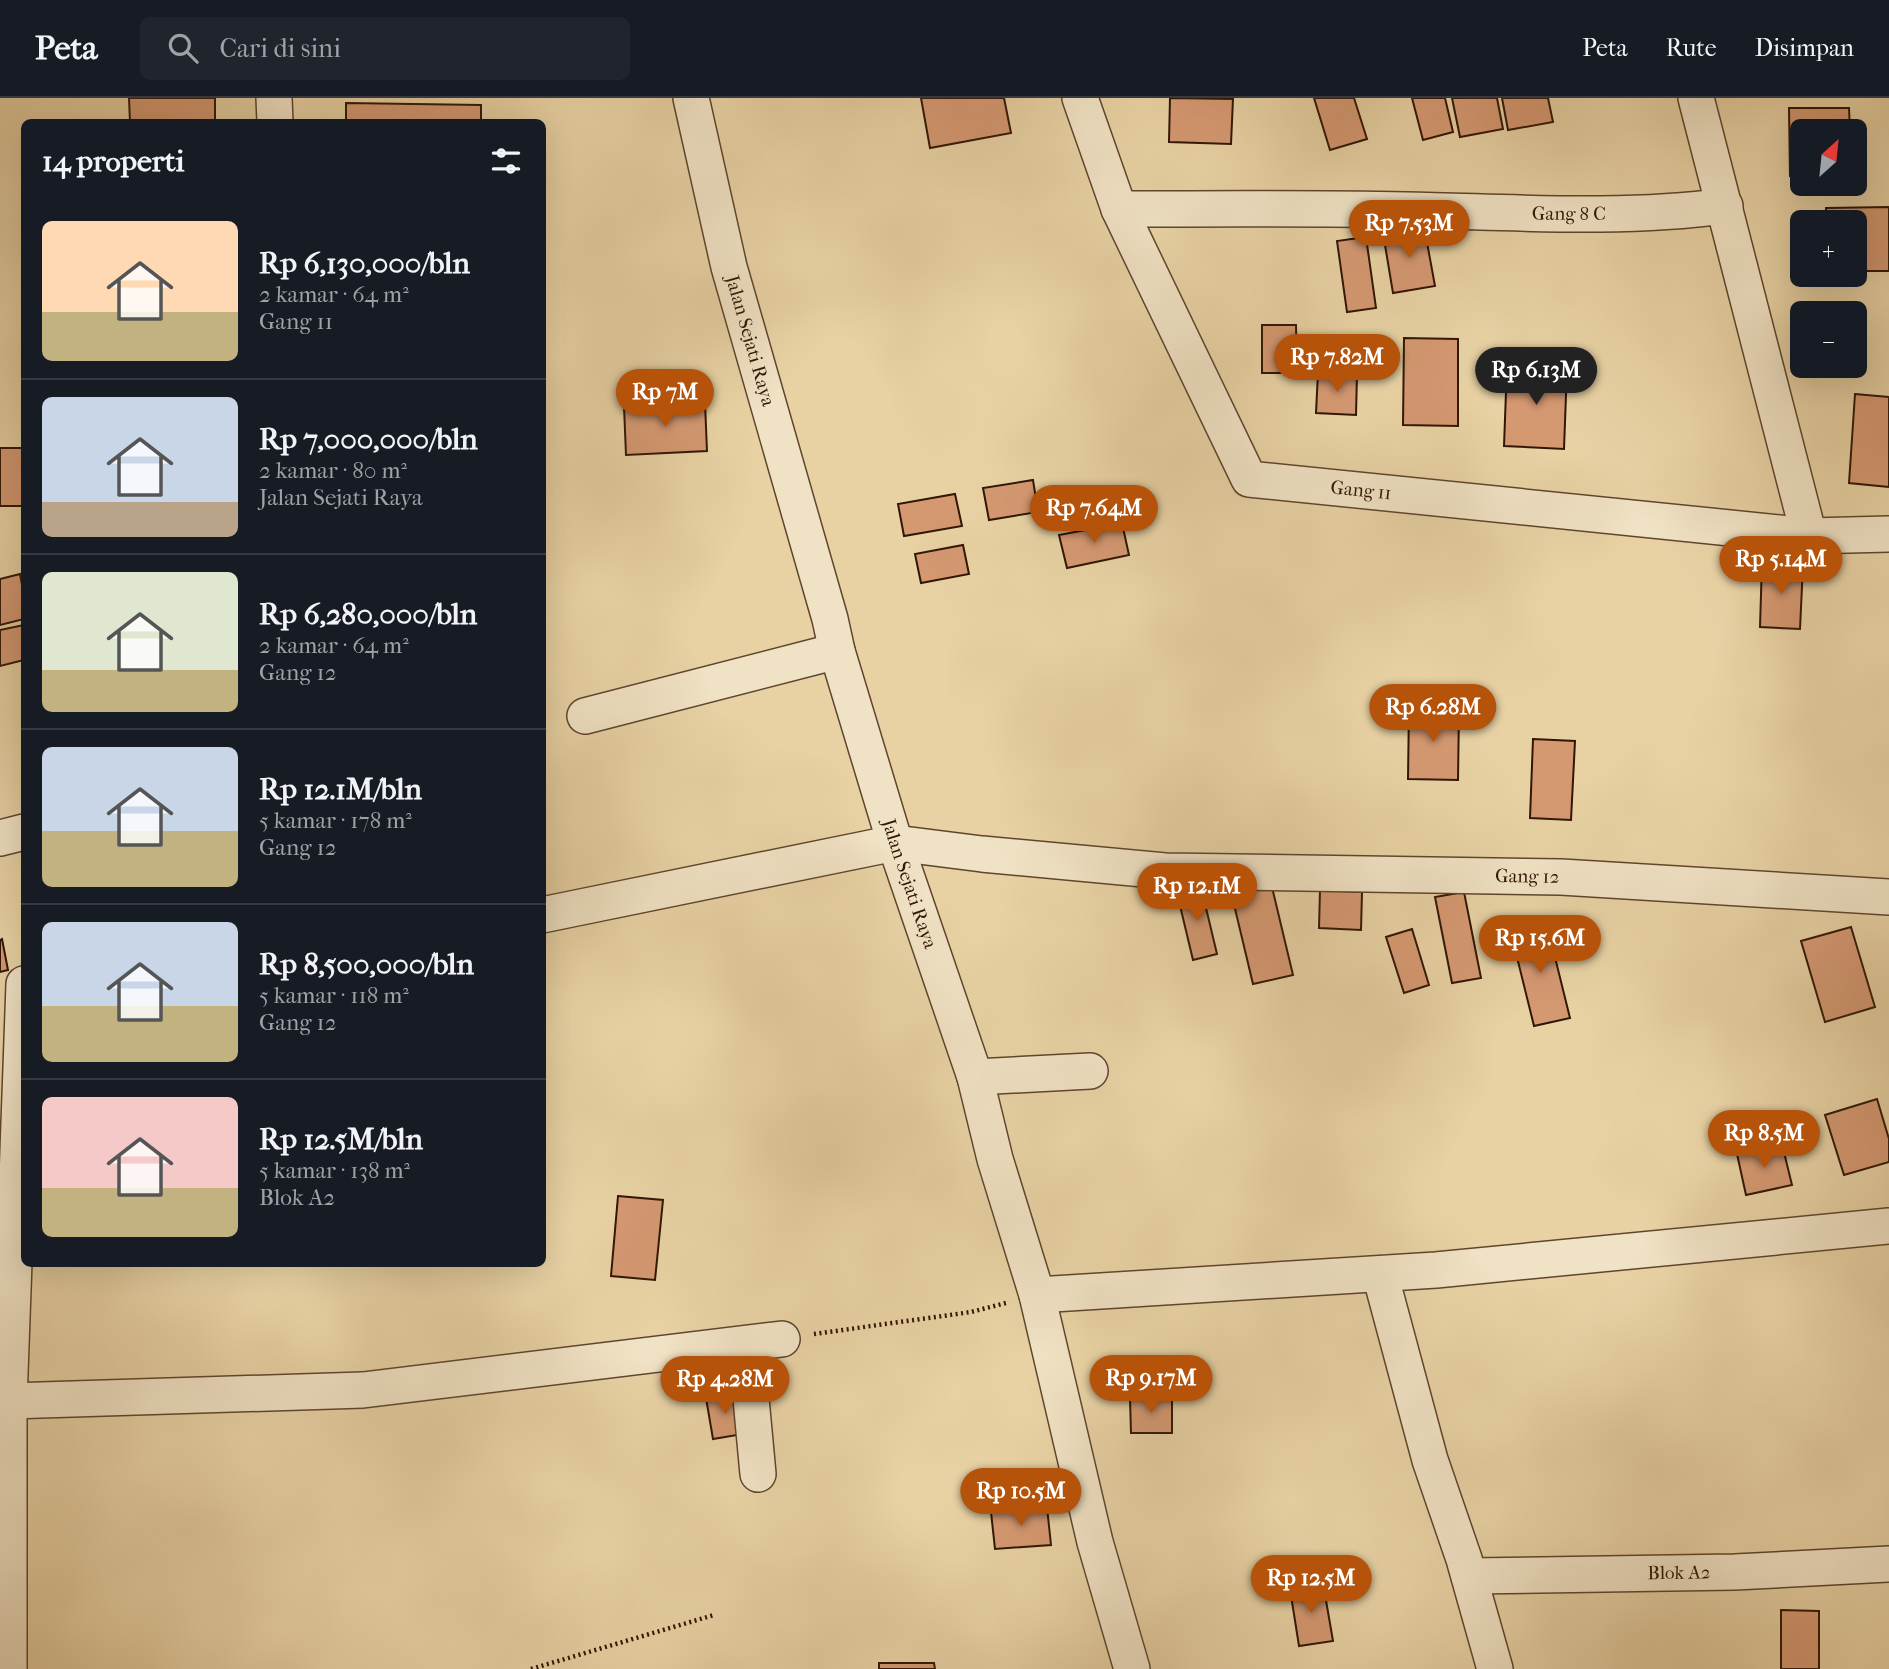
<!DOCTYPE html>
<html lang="id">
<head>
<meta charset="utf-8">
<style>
  body { margin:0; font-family:"IM FELL French Canon",serif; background:#20242c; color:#f1f3f6; height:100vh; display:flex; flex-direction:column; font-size:26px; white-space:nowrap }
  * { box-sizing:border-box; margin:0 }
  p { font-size:23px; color:#9ea1a6 }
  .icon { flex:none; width:38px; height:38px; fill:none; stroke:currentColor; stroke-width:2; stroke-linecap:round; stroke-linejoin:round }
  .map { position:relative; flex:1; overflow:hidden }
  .sheet { position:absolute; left:21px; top:21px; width:525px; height:1148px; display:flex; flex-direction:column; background:#171b24; border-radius:10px; box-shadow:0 7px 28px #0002 }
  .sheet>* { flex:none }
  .needle { width:46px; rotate:27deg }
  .tools { position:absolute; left:1790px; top:21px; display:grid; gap:14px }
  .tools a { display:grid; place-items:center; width:77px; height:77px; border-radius:10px; background:#171b24; box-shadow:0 7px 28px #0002; font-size:35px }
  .price { position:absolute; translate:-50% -60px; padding:0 16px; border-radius:24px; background:#b45309; color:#fff; font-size:23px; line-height:46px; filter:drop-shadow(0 2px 4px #0008) }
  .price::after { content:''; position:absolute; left:50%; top:42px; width:21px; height:16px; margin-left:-10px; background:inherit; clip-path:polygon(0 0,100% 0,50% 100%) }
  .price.current { background:#222; color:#fff }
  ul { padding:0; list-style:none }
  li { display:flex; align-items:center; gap:21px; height:175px; padding:0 21px }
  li+li { border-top:2px solid #363941 }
  li span { display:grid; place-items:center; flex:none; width:196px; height:140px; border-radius:10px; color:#555 }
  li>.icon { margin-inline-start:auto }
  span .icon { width:84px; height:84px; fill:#fffc; stroke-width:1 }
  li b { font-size:30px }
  h2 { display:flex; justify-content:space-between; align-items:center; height:84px; padding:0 21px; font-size:30px }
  header { display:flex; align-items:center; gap:42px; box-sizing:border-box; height:98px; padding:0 35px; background:#171b24; border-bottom:2px solid #363941 }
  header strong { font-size:33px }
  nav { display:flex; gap:38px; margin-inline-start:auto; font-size:24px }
  .search { width:490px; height:63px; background:#20242c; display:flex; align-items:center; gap:18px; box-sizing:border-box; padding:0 24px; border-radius:10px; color:#9ea1a6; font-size:26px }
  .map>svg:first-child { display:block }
</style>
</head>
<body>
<header>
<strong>Peta</strong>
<div class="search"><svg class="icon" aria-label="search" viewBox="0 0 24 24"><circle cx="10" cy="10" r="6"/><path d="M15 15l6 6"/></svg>Cari di sini</div>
<nav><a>Peta</a><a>Rute</a><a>Disimpan</a></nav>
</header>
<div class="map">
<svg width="1889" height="1571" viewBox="0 0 1889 1571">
  <rect width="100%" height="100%" fill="#e8d2a4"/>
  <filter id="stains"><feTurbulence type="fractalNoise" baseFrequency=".00286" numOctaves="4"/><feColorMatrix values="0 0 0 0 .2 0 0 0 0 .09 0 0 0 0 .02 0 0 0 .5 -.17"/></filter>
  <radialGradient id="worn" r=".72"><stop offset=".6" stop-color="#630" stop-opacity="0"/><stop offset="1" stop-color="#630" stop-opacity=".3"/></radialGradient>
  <path fill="#d59972" stroke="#311606" stroke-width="2" d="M129,0H215V24H130Z
    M921,0H1004L1011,35L930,50Z
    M1170,0L1233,1L1231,46L1169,44Z
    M1314,0H1354L1367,41L1330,52Z
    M1412,0H1445L1453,34L1423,42Z
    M1452,0H1497L1503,31L1460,39Z
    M1502,0H1548L1553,24L1508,32Z
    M346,5L481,7V24H346Z
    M1789,10H1849L1850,33H1802V78H1790Z
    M1889,109V173H1855V124H1826V110Z
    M1424,128L1435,188L1393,195L1383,135Z
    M1366,139L1376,210L1347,214L1337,143Z
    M1262,227H1296L1297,275H1262Z
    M1404,240L1458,241V328L1403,327Z
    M1507,267L1567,270L1564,351L1504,348Z
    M1318,274L1357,276L1356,317L1316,315Z
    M1855,296L1889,299V389L1849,385Z
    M705,305L707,353L626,357L624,308Z
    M0,350H24V408H0Z
    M1033,382L1038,414L989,422L983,390Z
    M955,396L962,428L904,438L898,406Z
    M1122,425L1129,457L1067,470L1059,437Z
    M963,447L969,476L921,485L915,456Z
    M1762,464L1803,467L1800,531L1760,529Z
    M20,476L24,497V521L0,527V481Z
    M24,527V562L0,568V532Z
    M1409,609L1459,611L1458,682L1408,681Z
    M1533,641L1575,643L1571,722L1530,720Z
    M1271,785L1293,877L1253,886L1231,794Z
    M1201,789L1217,856L1193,862L1177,795Z
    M1320,792L1362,794L1361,832L1319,830Z
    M1464,794L1481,880L1452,885L1435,799Z
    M1547,827L1570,920L1534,928L1511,835Z
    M1851,829L1875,909L1825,924L1801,843Z
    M1412,831L1429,887L1404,895L1386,839Z
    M2,841L8,872L0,874V842Z
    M1877,1001L1889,1041V1064L1844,1077L1825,1017Z
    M1782,1046L1792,1087L1746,1097L1737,1056Z
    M618,1098L663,1102L655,1182L611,1178Z
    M737,1295L743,1336L713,1341L706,1300Z
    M1130,1300H1172V1335H1131Z
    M1047,1409L1051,1447L995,1451L991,1414Z
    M1323,1485L1333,1543L1299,1548L1290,1491Z
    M1781,1512L1819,1513V1571H1781Z
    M879,1565H934L935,1571H879Z"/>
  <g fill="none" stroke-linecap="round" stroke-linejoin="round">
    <g stroke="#5f452e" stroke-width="38">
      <g id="minor">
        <path d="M274,0L275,24"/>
        <path id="s1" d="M691,0L729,169L830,521L837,553L895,745L975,979L995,1061L1037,1197L1095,1444L1132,1571"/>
        <path id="s2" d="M1080,0L1119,111L1249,381L1809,438L1889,436"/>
        <path d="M1696,0L1809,438"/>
        <path id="s3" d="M1119,111C1214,111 1311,110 1406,112C1513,114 1619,122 1725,108"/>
        <path d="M585,618L837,553"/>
        <path d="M0,740L24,734"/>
        <path id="s4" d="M542,817L895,745L982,756L1165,773L1561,779L1889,799"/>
        <path d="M975,979L1090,973"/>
        <path d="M1380,1176L1430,1362L1464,1461L1495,1571"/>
        <path d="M1037,1197L1436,1172L1889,1128"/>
        <path d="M746,1247L758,1376"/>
        <path d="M9,1303L363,1292L782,1241"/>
        <path id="s5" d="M1469,1478L1735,1474L1889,1466"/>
        <path d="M9,1571V1303L24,886"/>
      </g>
    </g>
    <path stroke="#311606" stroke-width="4.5" stroke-dasharray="2 3.5" stroke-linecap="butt" d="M814,1236L971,1214L1006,1205
      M531,1571L714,1517"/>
    <use href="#minor" stroke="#f0e2c4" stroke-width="35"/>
  </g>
  <g text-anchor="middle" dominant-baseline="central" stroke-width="5" stroke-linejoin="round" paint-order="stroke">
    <g font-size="19" fill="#311606" stroke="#f0e2c4">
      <text stroke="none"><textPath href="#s3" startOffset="450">Gang 8 C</textPath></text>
      <text stroke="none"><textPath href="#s1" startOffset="250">Jalan Sejati Raya</textPath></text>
      <text stroke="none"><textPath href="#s2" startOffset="530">Gang 11</textPath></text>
      <text stroke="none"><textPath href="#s4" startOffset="994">Gang 12</textPath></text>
      <text stroke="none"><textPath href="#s1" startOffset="816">Jalan Sejati Raya</textPath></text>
      <text stroke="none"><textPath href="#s5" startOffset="210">Blok A2</textPath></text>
    </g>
  </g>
  <rect width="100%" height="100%" filter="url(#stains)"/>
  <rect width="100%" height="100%" fill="url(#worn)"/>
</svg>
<div class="tools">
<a><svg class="needle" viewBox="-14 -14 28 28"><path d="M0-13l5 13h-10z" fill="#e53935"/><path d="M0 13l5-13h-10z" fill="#9ea1a6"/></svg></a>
<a>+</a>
<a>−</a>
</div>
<b class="price" style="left:1409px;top:162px">Rp 7.53M</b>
<b class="price" style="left:1337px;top:296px">Rp 7.82M</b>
<b class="price current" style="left:1536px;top:309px">Rp 6.13M</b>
<b class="price" style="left:665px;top:331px">Rp 7M</b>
<b class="price" style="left:1094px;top:447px">Rp 7.64M</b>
<b class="price" style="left:1781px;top:498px">Rp 5.14M</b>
<b class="price" style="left:1433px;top:646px">Rp 6.28M</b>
<b class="price" style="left:1197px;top:825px">Rp 12.1M</b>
<b class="price" style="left:1540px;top:877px">Rp 15.6M</b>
<b class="price" style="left:1764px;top:1072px">Rp 8.5M</b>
<b class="price" style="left:1151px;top:1317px">Rp 9.17M</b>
<b class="price" style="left:725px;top:1318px">Rp 4.28M</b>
<b class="price" style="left:1021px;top:1430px">Rp 10.5M</b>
<b class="price" style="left:1311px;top:1517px">Rp 12.5M</b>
<section class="sheet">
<h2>14 properti<svg class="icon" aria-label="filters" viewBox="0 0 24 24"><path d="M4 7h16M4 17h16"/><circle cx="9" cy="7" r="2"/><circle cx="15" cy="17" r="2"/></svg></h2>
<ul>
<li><span style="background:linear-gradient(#ffd9b3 65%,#c2b280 0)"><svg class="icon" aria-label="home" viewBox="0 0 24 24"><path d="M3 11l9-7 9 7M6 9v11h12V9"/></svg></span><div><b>Rp 6,130,000/bln</b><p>2 kamar · 64 m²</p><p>Gang 11</p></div></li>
<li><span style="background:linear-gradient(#c9d6e8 75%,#b9a48a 0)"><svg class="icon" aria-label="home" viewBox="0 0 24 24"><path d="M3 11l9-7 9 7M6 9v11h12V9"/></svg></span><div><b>Rp 7,000,000/bln</b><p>2 kamar · 80 m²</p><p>Jalan Sejati Raya</p></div></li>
<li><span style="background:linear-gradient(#dfe7d0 70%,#c2b280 0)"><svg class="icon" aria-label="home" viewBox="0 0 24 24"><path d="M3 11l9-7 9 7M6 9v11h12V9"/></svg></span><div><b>Rp 6,280,000/bln</b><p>2 kamar · 64 m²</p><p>Gang 12</p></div></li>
<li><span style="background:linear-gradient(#c9d6e8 60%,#c2b280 0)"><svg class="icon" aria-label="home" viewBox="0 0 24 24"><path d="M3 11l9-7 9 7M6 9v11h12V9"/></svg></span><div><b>Rp 12.1M/bln</b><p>5 kamar · 178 m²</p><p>Gang 12</p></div></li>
<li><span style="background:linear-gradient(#c9d6e8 60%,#c2b280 0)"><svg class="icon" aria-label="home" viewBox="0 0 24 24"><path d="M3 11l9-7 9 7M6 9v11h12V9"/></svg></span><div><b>Rp 8,500,000/bln</b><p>5 kamar · 118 m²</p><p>Gang 12</p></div></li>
<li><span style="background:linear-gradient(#f6c9c9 65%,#c2b280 0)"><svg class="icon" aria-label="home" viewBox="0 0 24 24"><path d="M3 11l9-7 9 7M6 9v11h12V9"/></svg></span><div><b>Rp 12.5M/bln</b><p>5 kamar · 138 m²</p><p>Blok A2</p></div></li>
</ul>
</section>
</div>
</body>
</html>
